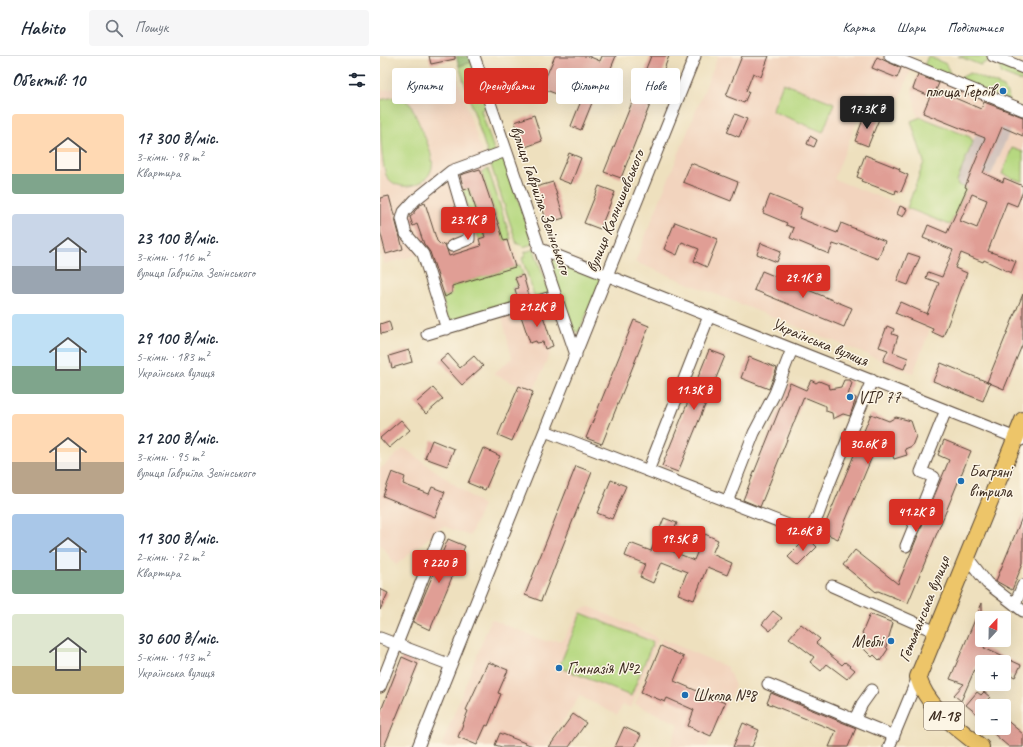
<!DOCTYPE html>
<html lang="uk">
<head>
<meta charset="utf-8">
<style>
  body { margin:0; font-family:Caveat,sans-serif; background:#f6f6f7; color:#1f2937; height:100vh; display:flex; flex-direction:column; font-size:15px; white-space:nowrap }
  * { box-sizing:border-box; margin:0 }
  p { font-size:13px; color:#747a83 }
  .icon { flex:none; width:22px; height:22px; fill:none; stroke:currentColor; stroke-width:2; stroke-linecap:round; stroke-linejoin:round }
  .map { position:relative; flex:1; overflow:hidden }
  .details { display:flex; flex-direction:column; background:#fff; width:380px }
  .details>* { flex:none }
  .guide { position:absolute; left:12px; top:12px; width:380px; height:36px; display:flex; gap:8px }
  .needle { width:26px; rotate:22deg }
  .controls { position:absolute; left:595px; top:555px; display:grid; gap:8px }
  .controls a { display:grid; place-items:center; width:36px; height:36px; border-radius:4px; background:#fff; box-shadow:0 4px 16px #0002; font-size:20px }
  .price { position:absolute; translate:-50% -34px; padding:0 9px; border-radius:4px; background:#d93025; color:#fff; font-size:13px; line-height:26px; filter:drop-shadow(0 1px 2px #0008) }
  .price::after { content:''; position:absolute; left:50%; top:24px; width:12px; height:9px; margin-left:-6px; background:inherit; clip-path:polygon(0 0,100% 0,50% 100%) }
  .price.current { background:#222; color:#fff }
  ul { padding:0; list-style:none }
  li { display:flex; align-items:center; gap:12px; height:100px; padding:0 12px }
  li span { display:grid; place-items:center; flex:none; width:112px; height:80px; border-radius:4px; color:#555 }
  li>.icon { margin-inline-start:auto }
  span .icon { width:48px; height:48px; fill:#fffc; stroke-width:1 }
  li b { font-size:17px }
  h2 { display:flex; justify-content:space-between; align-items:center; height:48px; padding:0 12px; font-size:17px }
  .tag { padding:0 14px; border-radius:4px; background:#fff; box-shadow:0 4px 16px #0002; font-size:14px; line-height:36px }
  .tag.current { background:#d93025; color:#fff }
  header { display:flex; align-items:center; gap:24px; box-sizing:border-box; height:56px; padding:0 20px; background:#fff; border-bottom:1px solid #e0e1e3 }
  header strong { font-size:19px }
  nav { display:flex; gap:22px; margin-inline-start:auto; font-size:14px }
  .search { width:280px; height:36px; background:#f6f6f7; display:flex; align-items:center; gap:10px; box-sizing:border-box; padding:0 14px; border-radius:4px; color:#747a83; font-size:15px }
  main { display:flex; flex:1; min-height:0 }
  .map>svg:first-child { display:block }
</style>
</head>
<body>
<header>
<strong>Habito</strong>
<div class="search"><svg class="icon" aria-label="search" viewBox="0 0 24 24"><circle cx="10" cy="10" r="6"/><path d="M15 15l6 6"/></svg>Пошук</div>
<nav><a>Карта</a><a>Шари</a><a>Поділитися</a></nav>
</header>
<main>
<section class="details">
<h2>Об’єктів: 10<svg class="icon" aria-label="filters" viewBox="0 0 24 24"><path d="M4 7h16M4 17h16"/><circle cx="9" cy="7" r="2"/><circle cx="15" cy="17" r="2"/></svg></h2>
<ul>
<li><span style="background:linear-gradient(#ffd9b3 75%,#7fa58c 0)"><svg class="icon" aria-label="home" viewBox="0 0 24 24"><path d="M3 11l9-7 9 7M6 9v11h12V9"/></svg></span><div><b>17 300 ₴/міс.</b><p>3-кімн. · 98 m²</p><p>Квартира</p></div></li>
<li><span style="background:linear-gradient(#c9d6e8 65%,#9aa5b1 0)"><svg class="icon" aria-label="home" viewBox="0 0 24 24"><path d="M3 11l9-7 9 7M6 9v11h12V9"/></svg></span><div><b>23 100 ₴/міс.</b><p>3-кімн. · 116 m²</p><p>вулиця Гавриїла Зелінського</p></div></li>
<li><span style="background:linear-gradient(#bfe0f5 65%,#7fa58c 0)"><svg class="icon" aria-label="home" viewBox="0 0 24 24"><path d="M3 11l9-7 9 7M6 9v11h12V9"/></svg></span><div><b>29 100 ₴/міс.</b><p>5-кімн. · 183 m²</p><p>Українська вулиця</p></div></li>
<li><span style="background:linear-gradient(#ffd9b3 60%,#b9a48a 0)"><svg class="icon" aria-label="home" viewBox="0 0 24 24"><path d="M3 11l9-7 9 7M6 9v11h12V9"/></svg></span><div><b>21 200 ₴/міс.</b><p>3-кімн. · 95 m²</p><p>вулиця Гавриїла Зелінського</p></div></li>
<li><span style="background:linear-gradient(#a9c7e8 70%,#7fa58c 0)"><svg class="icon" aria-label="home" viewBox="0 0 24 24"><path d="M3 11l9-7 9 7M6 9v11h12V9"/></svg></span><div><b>11 300 ₴/міс.</b><p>2-кімн. · 72 m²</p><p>Квартира</p></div></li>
<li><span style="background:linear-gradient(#dfe7d0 65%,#c2b280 0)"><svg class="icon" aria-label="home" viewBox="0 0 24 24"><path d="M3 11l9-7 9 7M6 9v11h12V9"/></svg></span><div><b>30 600 ₴/міс.</b><p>5-кімн. · 143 m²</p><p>Українська вулиця</p></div></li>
</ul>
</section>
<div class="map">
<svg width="643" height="691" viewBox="0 0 643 691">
  <rect width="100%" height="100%" fill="#fcf5e5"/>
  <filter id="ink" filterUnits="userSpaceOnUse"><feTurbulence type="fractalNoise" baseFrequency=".025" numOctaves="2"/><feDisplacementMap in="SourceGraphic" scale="8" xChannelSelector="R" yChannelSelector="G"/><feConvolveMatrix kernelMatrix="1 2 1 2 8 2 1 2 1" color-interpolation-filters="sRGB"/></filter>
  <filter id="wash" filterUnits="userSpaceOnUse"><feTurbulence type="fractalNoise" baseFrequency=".012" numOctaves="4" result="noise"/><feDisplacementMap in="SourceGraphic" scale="16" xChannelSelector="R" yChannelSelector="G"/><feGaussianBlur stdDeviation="0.9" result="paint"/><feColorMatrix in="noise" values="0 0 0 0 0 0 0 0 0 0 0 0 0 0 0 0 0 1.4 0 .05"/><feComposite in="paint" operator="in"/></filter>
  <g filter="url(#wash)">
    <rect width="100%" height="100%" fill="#eee0be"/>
    <path fill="#f2d4be" d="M338,0H503L532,12L518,46L489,35L454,123L570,169L587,132L600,138L606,125L613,115L638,56L643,58V223L580,198L533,317L255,206Z
      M73,10L146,227L156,255L161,254L173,290L153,336L113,318L132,302L120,253L62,270L40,198L4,208L0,192V35L28,29L26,20Z
      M540,16L628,52L620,71L602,63L593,85L590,81L541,62L538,63L532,35Z
      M24,392L103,449L90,480L63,470L16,509L0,488V413Z
      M210,551L271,578L278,584L251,652L243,648L237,659L200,640L166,691H61L111,563L165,585L183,584L201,553Z
      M282,583L347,611L355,630L327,691H290L299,668L255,648Z"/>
    <path fill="#cfc0ba" d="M628,52L638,56L613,115L606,125L600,138L578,129L577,125L602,63L620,71Z"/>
    <path fill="#b6d880" stroke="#78814f" d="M548,0L566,8L572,22L544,10Z
      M578,0H606L613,3L600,9Z
      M617,5L643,15V26L622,18Z
      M92,6L107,49L101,54L115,97L108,99L79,10Z
      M590,17L624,31L630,45L576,24Z
      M403,27L454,47L443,76L392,55Z
      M15,41L24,43L31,49C37,64 49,87 52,103C57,128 18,141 6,119C0,100 0,66 0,44Z
      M541,61L590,81L593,85L577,125L578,129L587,132L570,169L527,152L544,106L531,65Z
      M632,92L643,96V126L622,118Z
      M123,98L153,188L143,191L141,188H137L109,103Z
      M108,113L131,183L124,185L101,116Z
      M89,132L105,181L99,183L82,134Z
      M154,193L169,237L155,242L142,202L145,200V196Z
      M172,202L218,219L220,226L199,276L192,275L169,203Z
      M140,209L143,219L135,222L138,229L132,232L138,248L68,268L62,240H70L72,230Z
      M201,557L273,586L251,640L179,611Z"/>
    <path fill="#90b86e" stroke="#667146" d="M76,0H91L92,6L79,10Z"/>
    <g id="blocks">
      <path fill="#e09e95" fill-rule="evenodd" d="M49,0H75V3L51,8Z
        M175,0H208L220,5L222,0H236L226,24L222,22L201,74L191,70L209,25L188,16L179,39L161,32Z
        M271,0H289L281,21L265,15Z
        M362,0H389L381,21L373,17L366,35L369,36L364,47L346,40Z
        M497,1L521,12L517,22L492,12Z
        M43,19L45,28L29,31L27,22Z
        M538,19L559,27L556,34L601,53L604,46L643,61V80L622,71L603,117L623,126L624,122L643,130V135L637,150L627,146L608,195L636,205L631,217L604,204L603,206L581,197L575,212L587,217L563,281L552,276L553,273L515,257L520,246L547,258L559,227L546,222L548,216L562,221L573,194L543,182L548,169L567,177L587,132L585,131L605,82L543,57L550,40L533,33ZM592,138L607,144L597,172L580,165Z
        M259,29L275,36L241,122L224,116Z
        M355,58L367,63L359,81L347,76Z
        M485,58L499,63L488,90L475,85Z
        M154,59L162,85L143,92L135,66Z
        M430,80L437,84L434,91L427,88Z
        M189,97L201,102L191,128L178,123Z
        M485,99L520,113L519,115L528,119L521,136L516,134L515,138L481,125L482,123L477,121Z
        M311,107L358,126L351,145L303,126Z
        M100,113L124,185L127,184L135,211L72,230V237L65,241L50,196L44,188L37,168L33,170L30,161L34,158V156L40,149L45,147L57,185L61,189L65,188L69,200L101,190L99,183L105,181L89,132L84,134L80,119Z
        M173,126L184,162L167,167L156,131Z
        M219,130L235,136L220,173L204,167Z
        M390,139L422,152L419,162L457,177L461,167L505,185L498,203L460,188L459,190L453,188L449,198L410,182L414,172L406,169L407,167L383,157Z
        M9,140L23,193L6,198L0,175V142Z
        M520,150L527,153L523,161L517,158Z
        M295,166L338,183L327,211L314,205L319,193L302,186L297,199L284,193Z
        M381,187L401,195L397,206L377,198Z
        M528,197L540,201L528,229L517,225Z
        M382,215L472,252L464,271L374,234Z
        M143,219L149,240L138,244L135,233L139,232L135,222Z
        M643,238V287L624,333L607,326Z
        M154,254L155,256L161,254L173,290L165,293L163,286L157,287L156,285L150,287L141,260L144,259L143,257Z
        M254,264L269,270L222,388L206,382Z
        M9,265L12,275L1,278L0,268Z
        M507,270L514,273L512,278L518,280L513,296L528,302L524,313L503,305L508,294L499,291Z
        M29,294L32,306L12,312L9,300Z
        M329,294L345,300L298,416L282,410Z
        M68,298L80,312L94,300L103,310L82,329L60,305Z
        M369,301L397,312L389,333L361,322Z
        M561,307L610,327L603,345L553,325Z
        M431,324L436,327L439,325L449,329L450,333L461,331L464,324H470L472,327L468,339L476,342L470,360L463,358L453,363L452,357L446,355V350L424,341L380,451L363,444L410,327L426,334Z
        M139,330L153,336L132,385L118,379Z
        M53,332L63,343L46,358L36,347Z
        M491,358L509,365L516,361L531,365L536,380L532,390L525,393L527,399L514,403L503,374L458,483L442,476Z
        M21,364L30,374L9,392L0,382Z
        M52,384L74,393L67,410L45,402Z
        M564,384L591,395L528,547L498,535L496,536L463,509L475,494L518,528L569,404L558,399Z
        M103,392L120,400L105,434L88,427Z
        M196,410L212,416L161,545L145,539Z
        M12,416L25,421L23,428L49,438L52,431L65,436L55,461L3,440Z
        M231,424L246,430L232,463L217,457Z
        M643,459V507L632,534L616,525Z
        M284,462L297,467L286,493L314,504L325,478L338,484L332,498L352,507L347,519L327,511L314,544L298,538L307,516L282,506L273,527L260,521L265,508L245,500L250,487L271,495Z
        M68,483L85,490L50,574L33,566Z
        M426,483L430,484L437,491L418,510L408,501Z
        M0,533L8,537L0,554Z
        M602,547V584H607L604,592L641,609L635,621L624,616V606H598L581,645L574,639L584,628L570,623Z
        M393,555L402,562L390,575L382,568Z
        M490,558L513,567L506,591L508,593L500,605L494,599L492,601L481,590L486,582L482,577Z
        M421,568L440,583L436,587L462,609L465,606L475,614L467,623L447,608L441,615L430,606L434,601L409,582Z
        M281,590L304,601L294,625L345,647L331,680L308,670L314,654L287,642L285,646L261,636Z
        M22,601L38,608L4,691H0V657Z
        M108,606L128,614L118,637L121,638L108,670L106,669L97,689L78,681L88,655L86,654Z
        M597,636L601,639L604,636L610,641L602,650V662L586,649Z
        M391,637L476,672L468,691H449L456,675L387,647Z
        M193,658L206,667L189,691H169Z
        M624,662L643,678V691H629L607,672H624Z
        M363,667L379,674L372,691H353Z
        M244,671L261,679L255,691H235Z
        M120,677L155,691H122L115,689Z"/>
    </g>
  </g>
  <g filter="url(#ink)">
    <use href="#blocks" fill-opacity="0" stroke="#564536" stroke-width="1"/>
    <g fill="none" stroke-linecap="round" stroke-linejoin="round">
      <g stroke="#564536" stroke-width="13">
        <path id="minor" d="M94,0L196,299
          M510,0L643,54
          M613,0L643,12
          M71,115L89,177V183L72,190
          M158,192L641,384
          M67,273L43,198L26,178L22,163L24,156L35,144L71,115L126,95
          M47,278L175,240
          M165,375L429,477L438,459L450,426L492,324
          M268,415L329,260
          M347,446L374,377L395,337L412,293
          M526,490L554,421L541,416L566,354
          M586,500L607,527L643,555
          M452,530L556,576
          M635,548L643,529
          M0,582L71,609
          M388,628L514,680
          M0,631L59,481
          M475,663L482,648L492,634
          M38,691L315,0
          M509,691L538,621"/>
      </g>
      <g stroke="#564536" stroke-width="18">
        <path id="highway" d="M601,691C577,671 547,652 538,621L643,364"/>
      </g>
      <use href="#minor" stroke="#fff" stroke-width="11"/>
      <use href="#highway" stroke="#edc569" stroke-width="16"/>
    </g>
  </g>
  <g fill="#1f6fb2" stroke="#fcf5e5" stroke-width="1.5">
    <circle cx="623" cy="35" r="4"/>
    <circle cx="470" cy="341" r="4"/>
    <circle cx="581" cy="425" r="4"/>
    <circle cx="511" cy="585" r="4"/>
    <circle cx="179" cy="612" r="4"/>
    <circle cx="305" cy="639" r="4"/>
  </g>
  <g text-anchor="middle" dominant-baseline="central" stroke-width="3" stroke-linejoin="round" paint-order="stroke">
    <rect fill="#fcf5e5" stroke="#75675a" stroke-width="1" x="544" y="646" width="40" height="28" rx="3"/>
    <g font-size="16" font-weight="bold" fill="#3b2a1e">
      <text x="564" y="660">М-18</text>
    </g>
    <g font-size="17" fill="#3b2a1e" stroke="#fcf5e5" text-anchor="start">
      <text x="615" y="35" text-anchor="end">площа Героїв</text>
      <text x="478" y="341">VIP 77</text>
      <text x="589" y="415">Багряні<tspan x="589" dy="20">вітрила</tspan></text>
      <text x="503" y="585" text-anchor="end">Меблі</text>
      <text x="187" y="612">Гімназія №2</text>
      <text x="313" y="639">Школа №8</text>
    </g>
    <g font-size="17" fill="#3b2a1e" stroke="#fcf5e5">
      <text transform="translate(161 144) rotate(71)">вулиця Гавриїла Зелінського</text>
      <text transform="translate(235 155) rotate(-68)">вулиця Калнишевського</text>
      <text transform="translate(440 286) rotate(22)">Українська вулиця</text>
      <text transform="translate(544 553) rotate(-68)">Гетьманська вулиця</text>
    </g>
  </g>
</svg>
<div class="controls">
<a><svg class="needle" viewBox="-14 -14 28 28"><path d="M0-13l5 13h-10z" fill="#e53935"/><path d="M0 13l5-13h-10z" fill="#747a83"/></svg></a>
<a>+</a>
<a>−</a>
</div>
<b class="price current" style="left:487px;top:74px">17.3K ₴</b>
<b class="price" style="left:88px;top:185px">23.1K ₴</b>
<b class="price" style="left:423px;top:243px">29.1K ₴</b>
<b class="price" style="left:157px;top:272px">21.2K ₴</b>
<b class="price" style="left:314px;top:355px">11.3K ₴</b>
<b class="price" style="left:488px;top:409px">30.6K ₴</b>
<b class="price" style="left:536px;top:477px">41.2K ₴</b>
<b class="price" style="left:423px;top:496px">12.6K ₴</b>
<b class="price" style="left:299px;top:504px">19.5K ₴</b>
<b class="price" style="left:59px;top:528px">9 220 ₴</b>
<div class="guide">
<a class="tag">Купити</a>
<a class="tag current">Орендувати</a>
<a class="tag">Фільтри</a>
<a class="tag">Нове</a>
</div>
</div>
</main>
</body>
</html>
